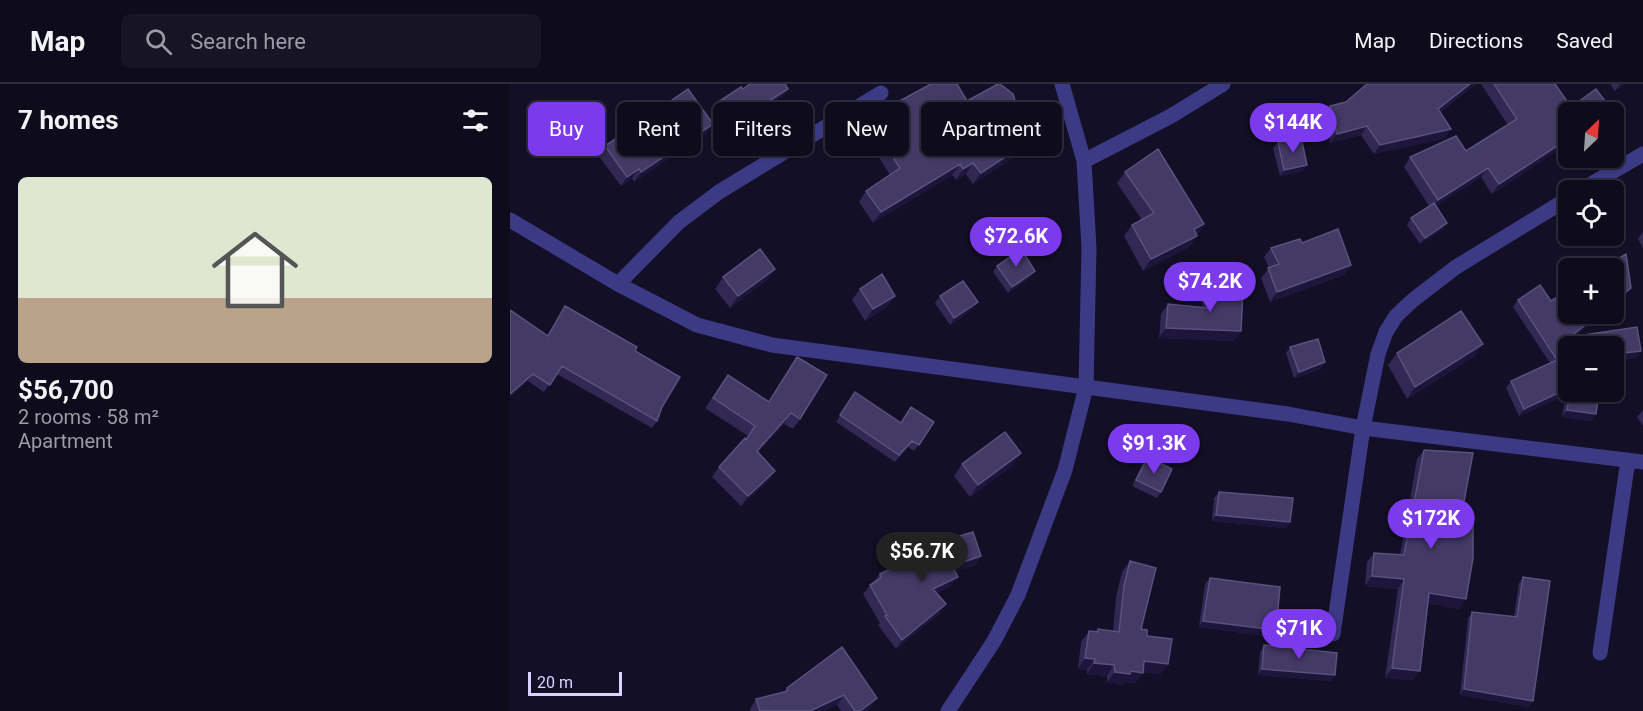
<!DOCTYPE html>
<html lang="en">
<head>
<meta charset="utf-8">
<style>
  body { margin:0; font-family:Roboto,sans-serif; background:#171425; color:#f1f3f6; height:100vh; display:flex; flex-direction:column; font-size:22px; white-space:nowrap }
  * { box-sizing:border-box; margin:0 }
  p { font-size:20px; color:#9b9ba3 }
  .icon { flex:none; width:33px; height:33px; fill:none; stroke:currentColor; stroke-width:2; stroke-linecap:round; stroke-linejoin:round }
  .map { position:relative; flex:1; overflow:hidden }
  .side { display:flex; flex-direction:column; background:#0e0b1c; width:510px }
  .side>* { flex:none }
  .banner { position:absolute; left:18px; top:18px; width:570px; height:54px; display:flex; gap:12px }
  .needle { width:39px; rotate:25deg }
  .controls { position:absolute; left:1048px; top:18px; display:grid; gap:12px }
  .controls a { display:grid; place-items:center; width:66px; height:66px; border-radius:9px; background:#0e0b1c; box-shadow:0 2px 4px #0004,0 0 0 2px #2e2b3b; font-size:30px }
  .scale { position:absolute; left:18px; bottom:15px; width:94px; box-sizing:border-box; padding-left:6px; border:3px solid #d9d4ff; border-top:0; font-size:16px; line-height:21px; white-space:nowrap; color:#d9d4ff; -webkit-text-stroke:4px #130f26; paint-order:stroke }
  .price { position:absolute; translate:-50% -51px; padding:0 14px; border-radius:21px; background:#7c3aed; color:#fff; font-size:20px; line-height:39px; filter:drop-shadow(0 2px 3px #0008) }
  .price::after { content:''; position:absolute; left:50%; top:36px; width:18px; height:14px; margin-left:-9px; background:inherit; clip-path:polygon(0 0,100% 0,50% 100%) }
  .price.current { background:#222; color:#fff }
  ul { padding:0; list-style:none }
  li { display:grid; align-content:center; gap:12px; height:318px; padding:0 18px }
  li span { display:grid; place-items:center; height:186px; border-radius:9px; color:#555 }
  li>.icon { margin-inline-start:auto }
  span .icon { width:108px; height:108px; fill:#fffc; stroke-width:1 }
  li b { font-size:26px }
  h2 { display:flex; justify-content:space-between; align-items:center; height:72px; padding:0 18px; font-size:26px }
  .pill { padding:0 21px; border-radius:9px; background:#0e0b1c; box-shadow:0 2px 4px #0004,0 0 0 2px #2e2b3b; font-size:21px; line-height:54px }
  .pill.current { background:#7c3aed; color:#fff }
  header { display:flex; align-items:center; gap:36px; box-sizing:border-box; height:84px; padding:0 30px; background:#0e0b1c; border-bottom:2px solid #2e2b3b }
  header strong { font-size:28px }
  nav { display:flex; gap:33px; margin-inline-start:auto; font-size:21px }
  .search { width:420px; height:54px; background:#171425; display:flex; align-items:center; gap:15px; box-sizing:border-box; padding:0 21px; border-radius:9px; color:#9b9ba3; font-size:22px }
  main { display:flex; flex:1; min-height:0 }
  .map>svg:first-child { display:block }
</style>
</head>
<body>
<header>
<strong>Map</strong>
<div class="search"><svg class="icon" aria-label="search" viewBox="0 0 24 24"><circle cx="10" cy="10" r="6"/><path d="M15 15l6 6"/></svg>Search here</div>
<nav><a>Map</a><a>Directions</a><a>Saved</a></nav>
</header>
<main>
<section class="side">
<h2>7 homes<svg class="icon" aria-label="filters" viewBox="0 0 24 24"><path d="M4 7h16M4 17h16"/><circle cx="9" cy="7" r="2"/><circle cx="15" cy="17" r="2"/></svg></h2>
<ul>
<li><span style="background:linear-gradient(#dfe7d0 65%,#b9a48a 0)"><svg class="icon" aria-label="home" viewBox="0 0 24 24"><path d="M3 11l9-7 9 7M6 9v11h12V9"/></svg></span><div><b>$56,700</b><p>2 rooms · 58 m²</p><p>Apartment</p></div></li>
</ul>
</section>
<div class="map">
<svg width="1133" height="627" viewBox="0 0 1133 627">
  <rect width="100%" height="100%" fill="#130f26"/>
  <g fill="none" stroke-linecap="round" stroke-linejoin="round">
    <path stroke="#3d3a85" stroke-width="15" d="M574,77L661,32L713,0
      M1071,106L1133,70
      M0,136L108,200L187,241L262,261L778,330L853,344L1133,378
      M108,200L169,138L209,108L371,9
      M823,550L853,344L868,270L876,248L886,232L903,216L946,183L1059,114
      M1090,569L1118,376
      M438,627L484,557L508,511L555,386L576,303L579,164L574,77L552,0"/>
  </g>
  <path fill="#312854" d="M857,0H966L930,28L935,54L864,70L851,51L820,59L814,31L820,22L836,18Z
    M971,0H1045L1061,23L1101,25L1099,28H1059V59L982,110L971,93L926,122L933,145L910,160L897,141L901,134L919,122L894,83L900,73L956,67L998,41Z
    M1100,0H1115L1105,7Z
    M274,11L218,46L204,25L208,18Z
    M457,17L510,69L463,100L456,90L446,96L442,91L363,139L349,118L356,107L380,91L351,45L358,34Z
    M203,40L196,49L124,98L122,94L111,102L88,71L95,62Z
    M768,58L793,87L770,92L763,64Z
    M615,88L694,140L679,163L633,187L614,152L622,141L632,136L607,99Z
    M1133,148V164L1128,155Z
    M792,159L841,181L834,191L760,218L751,194L759,184L754,173L761,164Z
    M487,182L525,187L521,193L498,209L483,188Z
    M265,185L257,196L220,224L205,205L213,193Z
    M699,204L731,247L724,257L649,254L651,230L658,220L692,223V214Z
    M350,205L385,212L377,223L355,237L342,216Z
    M430,212L464,224L440,241L425,219Z
    M1008,216L1041,217L1059,230H1093L1065,252L1126,274L1059,262V308H1089L1081,337L1052,333L1056,311L1009,332L996,304L1001,297L1040,279L1003,223Z
    M55,222L125,267L152,323L147,337L142,344L47,290L34,308L18,297L0,313V226L37,251Z
    M780,263L815,278L811,285L784,294L776,269Z
    M887,269L965,272L897,315L878,281Z
    M287,273L290,335L283,345L274,340L248,368L265,387L258,397L231,422L202,393L209,383L238,352L195,324L218,291L259,318Z
    M345,308L391,339L424,338L404,367L398,363L385,378L326,338Z
    M1133,326V342L1127,333Z
    M914,366L952,428L949,525L918,519L903,596L875,594L888,505L855,502L857,478L864,469L890,471L907,375Z
    M638,373L651,408L647,414L622,402L633,379Z
    M452,380L503,381L460,413L444,392Z
    M709,408L776,444L702,437L704,414Z
    M471,472L465,481L445,488L441,502L426,509L436,520L429,530L386,565L368,541L370,539L353,510L370,490Z
    M620,477L631,545L637,552L651,590L633,588L625,599L615,598L613,601L597,598V592L577,590V586L568,585L571,558L579,547L585,548L588,545L603,547L606,513L612,488Z
    M1013,493L1023,617L1019,623L950,611L958,534L962,528L1004,532L1009,499Z
    M700,494L762,553L689,543L695,500Z
    M754,561L825,591L821,597L748,591L750,568Z
    M332,563L361,624L356,627H331L327,621L314,627H240V625L246,615L274,608L277,604Z"/>
  <path fill="#1d163a" d="M960,0H966L921,34L928,25Z
    M1110,0H1115L1105,7Z
    M278,5L274,11L218,46L223,40Z
    M203,40L196,49L124,98L131,88Z
    M857,42L851,51L820,59L827,50Z
    M941,45L935,54L864,70L870,61Z
    M1059,54V59L982,110L989,100Z
    M518,58L510,69L463,100L471,89Z
    M463,79L456,90L446,96L453,85Z
    M450,80L442,91L363,139L371,128Z
    M797,81L793,87L770,92L774,86Z
    M978,84L971,93L921,125L928,116Z
    M129,85L122,94L111,102L117,93Z
    M937,139L933,145L910,160L915,154Z
    M694,140L686,152L684,145Z
    M687,152L679,163L633,187L641,175Z
    M841,181L834,191L760,218L767,208Z
    M265,185L257,196L220,224L228,212Z
    M525,187L521,193L498,209L502,203Z
    M1121,204L1116,211L1104,221V217Z
    M385,212L377,223L355,237L363,225Z
    M468,218L464,224L440,241L444,234Z
    M1089,230H1093L1055,260L1060,253Z
    M656,244L731,247L724,257L649,254Z
    M973,260L965,272L897,315L905,303Z
    M1131,267L1126,274L1104,276V270Z
    M815,278L811,285L784,294L789,288Z
    M23,290L18,297L0,313V310Z
    M1059,304L1056,311L1009,332L1014,325Z
    M1057,326L1086,330L1081,337L1052,333Z
    M281,329L274,340L239,377L247,367Z
    M511,369L503,381L460,413L468,401Z
    M265,387L258,397L231,422L238,412Z
    M706,431L780,438L776,444L702,437Z
    M471,472L465,481L436,491L442,482Z
    M862,492L894,495L888,505L855,502Z
    M448,493L441,502L416,514L423,505Z
    M919,509L956,515L949,525L913,518Z
    M436,520L429,530L386,565L392,556Z
    M693,537L766,546L762,553L689,543Z
    M575,574L585,575L577,586L568,585Z
    M634,577L658,580L651,590L627,587Z
    M584,579L604,581L597,592L577,590Z
    M882,584L910,587L903,596L875,594Z
    M752,585L825,591L821,597L748,591Z
    M621,587L633,589L625,599L615,598L613,601L597,598L605,588Z
    M954,605L1023,617L1019,623L950,611Z
    M334,611L327,621L314,627H300Z
    M367,614L361,624L356,627H350Z"/>
  <path fill="#433a66" stroke="#5a527e" stroke-width="1.5" d="M240,0H275L278,5L223,40L208,18L231,3L233,5Z
    M421,0H447L457,17L488,0H490L503,10L518,58L471,89L463,79L453,85L450,80L371,128L356,107L390,84L358,34Z
    M857,0H960L928,25L941,45L870,61L857,42L827,50L820,22L836,18Z
    M984,0H1045L1061,23L1086,5L1101,25L1097,28H1059V54L989,100L978,84L928,116L900,73L946,52L956,67L1007,35Z
    M178,5L203,40L131,88L129,85L117,93L95,62Z
    M791,53L797,81L774,86L768,58Z
    M648,65L694,140L684,145L687,152L641,175L622,141L644,129L615,88Z
    M924,119L937,139L915,154L901,134Z
    M828,145L841,181L767,208L758,184L769,180L761,164L790,155L792,159Z
    M250,165L265,185L228,212L213,193Z
    M511,165L525,187L502,203L487,182Z
    M1116,170L1121,204L1104,217V184H1093Z
    M372,190L385,212L363,225L350,205Z
    M453,197L468,218L444,234L430,212Z
    M1030,201L1041,217L1059,206V230H1089L1060,253L1127,243L1131,267L1104,270V262H1059V304L1014,325L1001,297L1047,276L1008,216Z
    M699,204L733,206L731,247L656,244L658,220L698,224Z
    M55,222L127,263L125,267L170,293L152,323L147,337L52,282L40,301L23,290L0,310V226L38,252Z
    M951,227L973,260L905,303L887,269Z
    M808,255L815,278L789,288L780,263Z
    M287,273L317,291L290,335L281,329L247,367L265,387L238,412L209,383L235,354L236,356L245,342L203,314L218,291L259,318Z
    M345,308L391,339L401,323L424,338L409,361L402,357L389,371L330,331Z
    M1060,308H1089L1086,330L1057,326Z
    M495,348L511,369L468,401L452,380Z
    M914,366L963,369L952,428L963,430V474L956,515L919,509L910,587L882,584L894,495L862,492L864,469L894,471Z
    M638,373L662,385L651,408L626,396Z
    M709,408L783,414L780,438L706,431Z
    M463,448L471,472L442,482L448,493L423,505L436,520L392,556L375,532L377,531L360,501L371,494L370,490L443,454Z
    M620,477L646,484L631,545L637,546V552L662,555L658,580L634,577L633,589L621,587L620,590L605,588L604,581L584,579L585,575L575,574L579,547L588,548V545L609,548L614,502Z
    M1013,493L1040,497L1023,617L954,605L962,528L1007,533Z
    M700,494L770,503L766,546L693,537Z
    M754,561L827,569L825,591L752,585Z
    M332,563L367,614L350,627H345L334,611L300,627H250L246,615L278,607L277,604Z"/>
</svg>
<div class="controls">
<a><svg class="needle" viewBox="-14 -14 28 28"><path d="M0-13l5 13h-10z" fill="#e53935"/><path d="M0 13l5-13h-10z" fill="#9b9ba3"/></svg></a>
<a><svg class="icon" aria-label="locate" viewBox="0 0 24 24"><circle cx="12" cy="12" r="6"/><path d="M12 2v4M12 18v4M2 12h4M18 12h4"/></svg></a>
<a>+</a>
<a>−</a>
</div>
<div class="scale">20 m</div>
<b class="price" style="left:783px;top:70px">$144K</b>
<b class="price" style="left:506px;top:184px">$72.6K</b>
<b class="price" style="left:700px;top:229px">$74.2K</b>
<b class="price" style="left:644px;top:391px">$91.3K</b>
<b class="price" style="left:921px;top:466px">$172K</b>
<b class="price current" style="left:412px;top:499px">$56.7K</b>
<b class="price" style="left:789px;top:576px">$71K</b>
<div class="banner">
<a class="pill current">Buy</a>
<a class="pill">Rent</a>
<a class="pill">Filters</a>
<a class="pill">New</a>
<a class="pill">Apartment</a>
</div>
</div>
</main>
</body>
</html>
